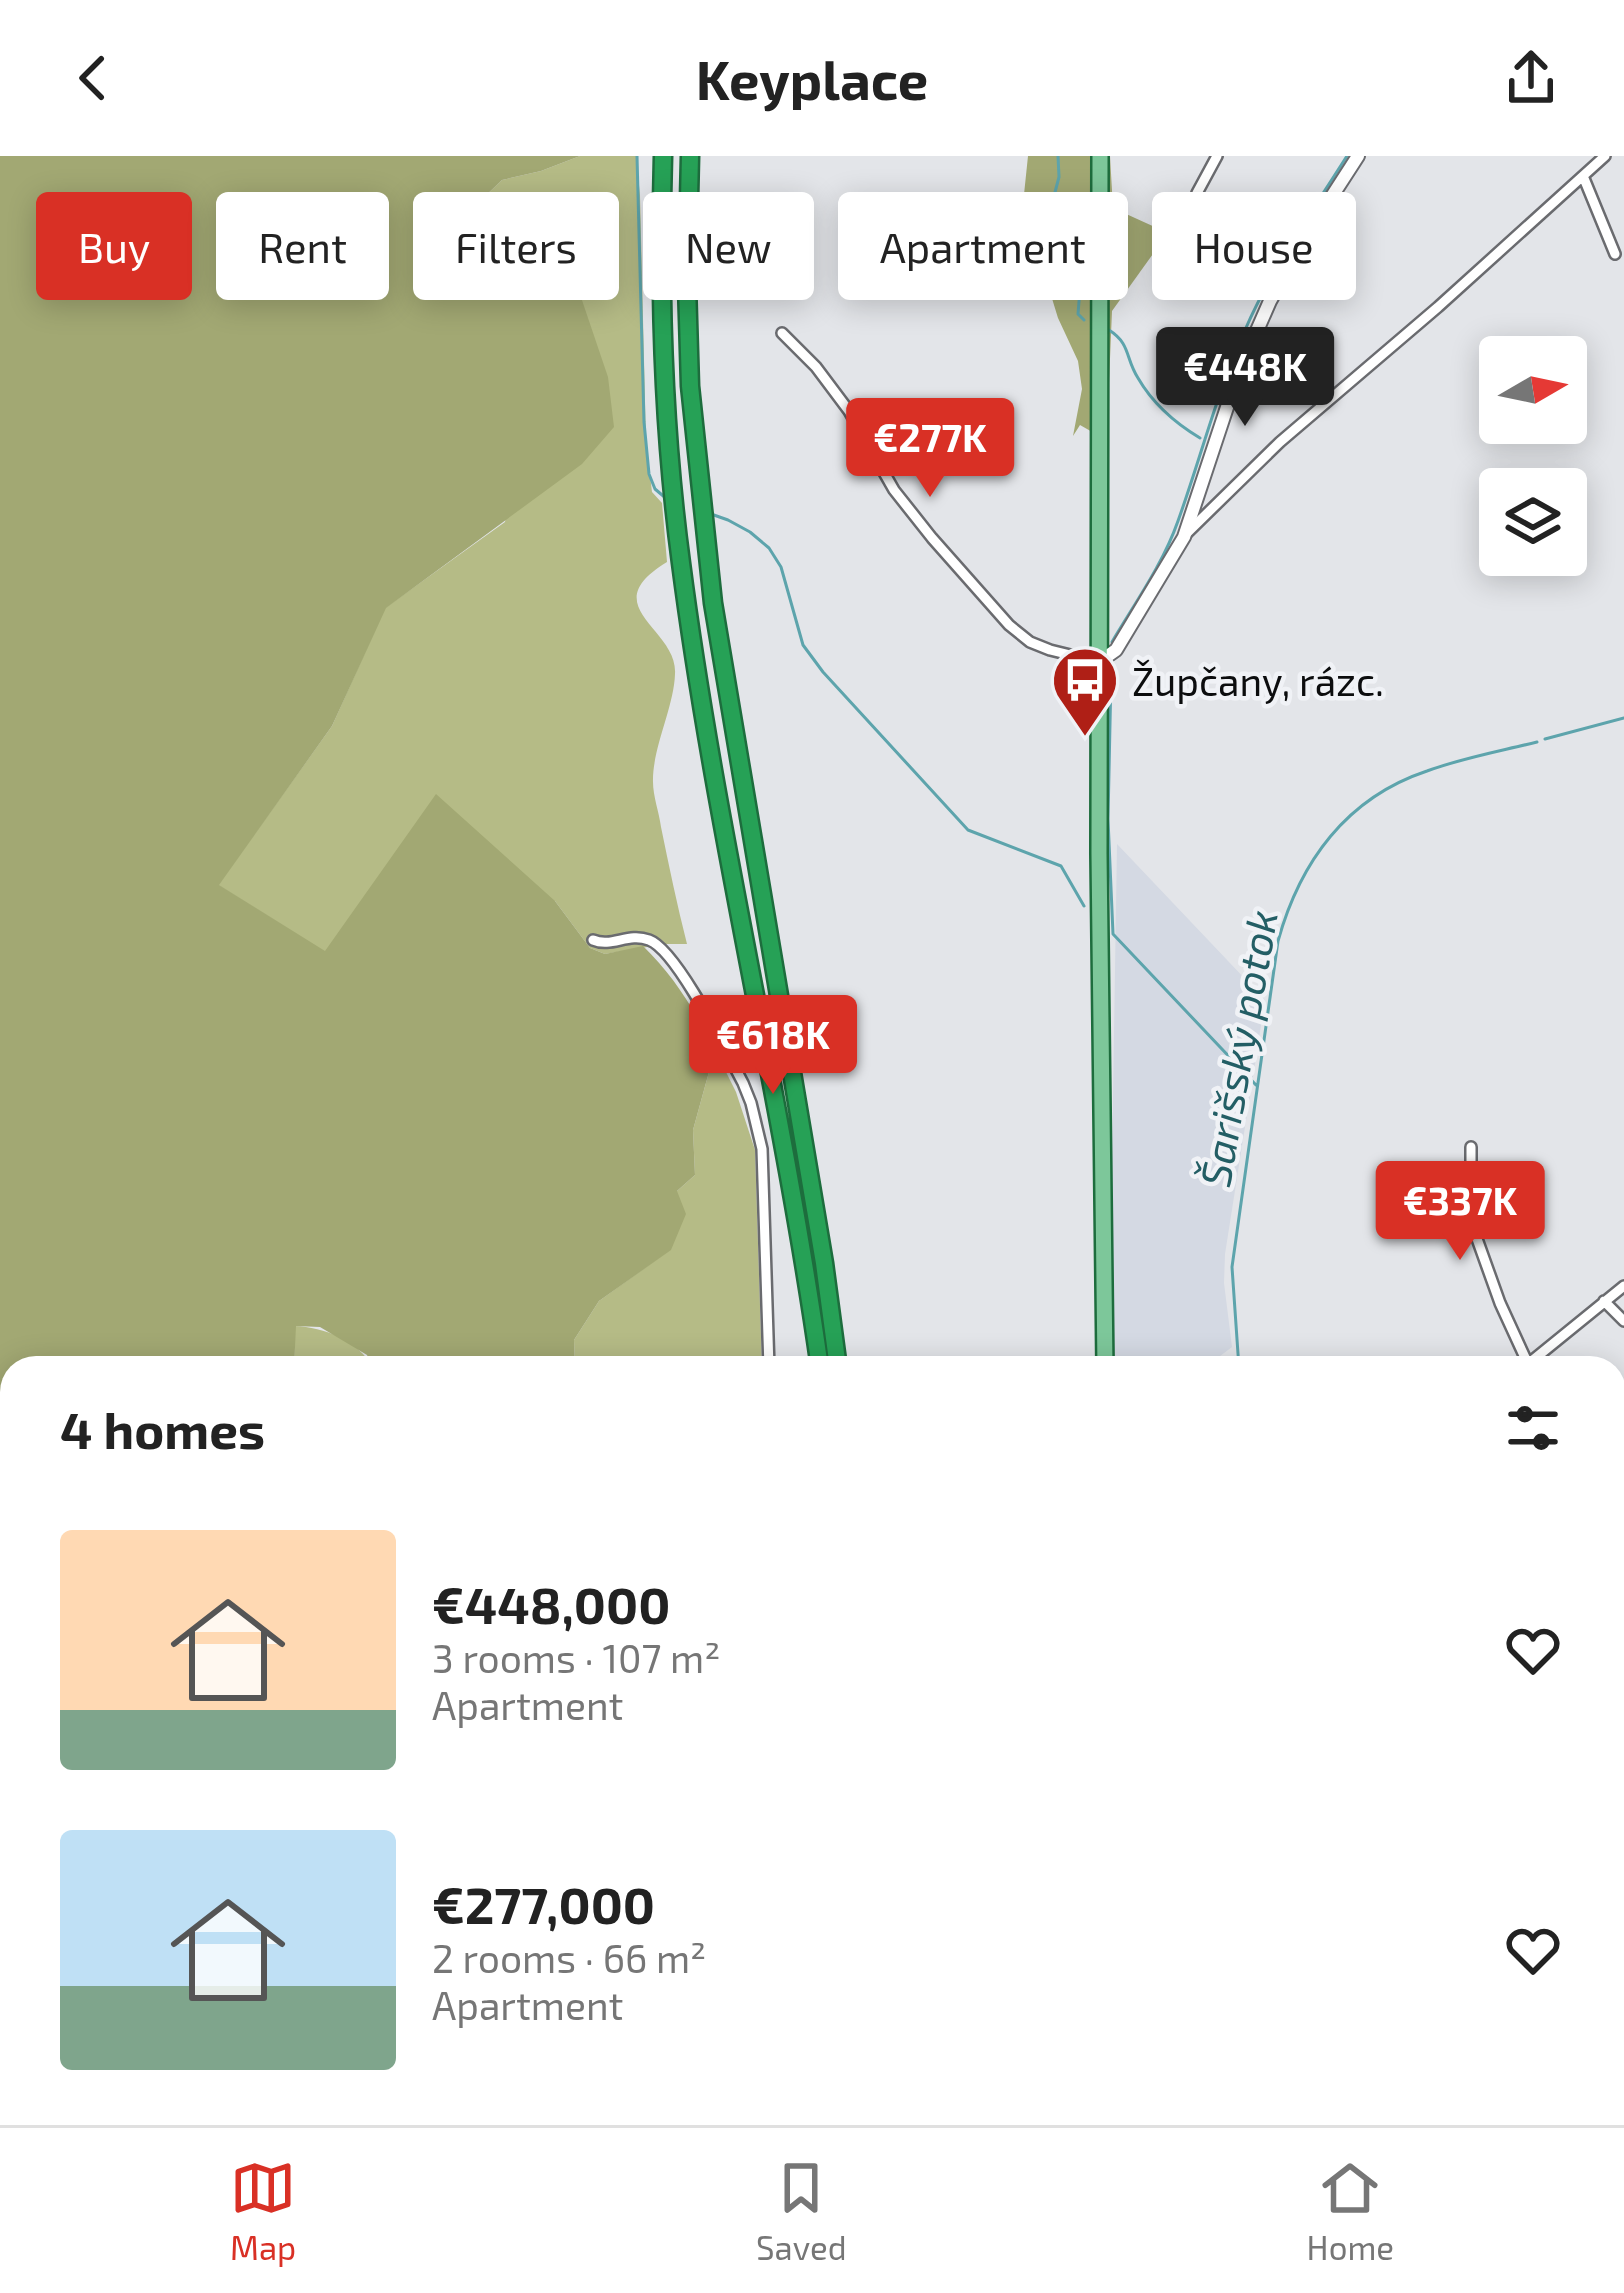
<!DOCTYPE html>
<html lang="en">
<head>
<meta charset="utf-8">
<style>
  body { margin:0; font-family:"Exo 2",sans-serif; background:#f2f2f2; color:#222; height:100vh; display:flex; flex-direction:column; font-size:45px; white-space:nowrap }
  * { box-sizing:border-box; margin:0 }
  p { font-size:39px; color:#767676 }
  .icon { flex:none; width:66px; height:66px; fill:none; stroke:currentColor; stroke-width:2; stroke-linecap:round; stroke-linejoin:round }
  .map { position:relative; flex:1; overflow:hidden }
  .drawer { position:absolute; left:0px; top:1200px; width:1626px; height:771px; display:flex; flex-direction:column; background:#fff; border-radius:36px 36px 0 0; box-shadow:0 6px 30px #0003 }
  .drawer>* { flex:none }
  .guide { position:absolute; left:36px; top:36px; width:1554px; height:108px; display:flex; gap:24px }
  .needle { width:78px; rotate:81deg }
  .buttons { position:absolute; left:1479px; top:180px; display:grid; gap:24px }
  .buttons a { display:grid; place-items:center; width:108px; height:108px; border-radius:12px; background:#fff; box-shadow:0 6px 30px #0003; font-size:60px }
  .price { position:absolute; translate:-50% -102px; padding:0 27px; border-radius:12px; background:#d93025; color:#fff; font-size:39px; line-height:78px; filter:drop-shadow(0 3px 6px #0008) }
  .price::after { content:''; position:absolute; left:50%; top:72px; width:36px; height:27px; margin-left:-18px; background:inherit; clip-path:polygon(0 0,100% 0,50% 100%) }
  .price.active { background:#222; color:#fff }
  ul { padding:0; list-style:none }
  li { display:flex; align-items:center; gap:36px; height:300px; padding:0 60px }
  li span { display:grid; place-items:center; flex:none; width:336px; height:240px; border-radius:12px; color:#555 }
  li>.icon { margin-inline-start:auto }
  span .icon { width:144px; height:144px; fill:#fffc; stroke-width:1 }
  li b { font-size:51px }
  h2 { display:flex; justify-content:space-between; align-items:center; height:144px; padding:0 60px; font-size:51px }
  .tag { padding:0 42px; border-radius:12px; background:#fff; box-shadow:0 6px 30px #0003; font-size:42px; line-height:108px }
  .tag.active { background:#d93025; color:#fff }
  header { display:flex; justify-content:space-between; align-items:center; height:156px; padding:0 60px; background:#fff; font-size:54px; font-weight:700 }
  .menu { display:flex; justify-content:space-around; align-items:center; height:168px; border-top:3px solid #e0e0e0; background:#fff; font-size:33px; color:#767676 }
  .menu a { display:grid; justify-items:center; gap:6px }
  .menu .active { color:#d93025 }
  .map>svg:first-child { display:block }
</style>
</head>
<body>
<header><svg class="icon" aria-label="back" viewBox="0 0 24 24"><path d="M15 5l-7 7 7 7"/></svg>Keyplace<svg class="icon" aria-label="share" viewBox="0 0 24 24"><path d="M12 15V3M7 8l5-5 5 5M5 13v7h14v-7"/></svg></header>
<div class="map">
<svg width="1624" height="1969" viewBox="0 0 1624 1969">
  <rect width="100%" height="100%" fill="#e3e5e9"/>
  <path fill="#d4d9e3" d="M1117,688L1265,844L1225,1098L1224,1127L1232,1191L1204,1212H1114L1112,1005Z"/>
  <path fill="#b5bb86" d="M580,0H636L640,39L646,286L652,336L662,347L667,406C593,451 678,472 675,518C674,551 652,593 653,626C653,640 659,656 661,671C669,710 677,749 687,788H665L605,798L590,792L555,745L325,796L218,729L332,570L385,452L505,366L555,88L520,94L482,87L472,61L480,45L502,24L541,15Z
    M715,894L736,936L755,994L762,1212H575L574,1184L599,1145L671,1093L677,1035L695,1019L693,974Z
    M295,1170C323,1171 360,1185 373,1212H294Z
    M12,1699V1896L0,1900V1701Z
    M131,1959H405L396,1969H135Z"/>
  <path fill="#a2a873" d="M0,0H580L541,15L502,24L480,45L473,61L482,87L520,94L555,88L566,97L608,221L614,271L582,308L386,452L332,570L219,729L325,795L436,638L555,745L590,792L605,798L643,790C675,821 695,855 715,894L693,974L695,1019L677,1035L686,1058L671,1094L599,1145L574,1184L575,1212H373L367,1199L320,1171L296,1170L294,1212H12V1699L0,1701Z
    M1028,0H1110L1113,52L1168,77L1112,155L1107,274L1094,277L1080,269L1073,280L1082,233L1078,205L1058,162L1023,48Z
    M12,1896V1959H131L135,1969H0V1900Z
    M406,1959H784L782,1969H396Z"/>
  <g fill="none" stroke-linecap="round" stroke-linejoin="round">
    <path stroke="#5da4ac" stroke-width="3" d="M637,0L644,266L649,318L655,333L668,344
      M1058,0L1059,21L1049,59L1066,97L1063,123L1080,133L1078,158L1084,164
      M1109,174C1131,188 1125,202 1138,222C1153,248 1175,267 1200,282
      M711,358L728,364L750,376L769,392L781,411L803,489L823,516L968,674L1061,710L1084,750
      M1112,486C1135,447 1163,408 1178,365C1201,301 1217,236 1245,174C1272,112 1311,57 1347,0
      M1111,520L1108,663L1113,778L1256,929
      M1545,583L1624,562
      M1239,1212L1232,1111L1278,785C1300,706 1346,642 1427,615C1462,602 1501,595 1537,586
      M0,1840L12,1836
      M1614,1893L1624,1903"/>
    <g stroke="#6a6b6f" stroke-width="14">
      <path id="minor" d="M1583,20L1615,98
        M1197,37L1217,0
        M782,177L816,211L849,255L894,334L932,382L1009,469L1030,486L1050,494L1099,506
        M1186,378L1280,286L1438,151L1605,0
        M593,784C612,792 628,776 649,784C677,794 727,897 743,927L751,947L762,993L769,1212
        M1471,991V1066L1500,1147L1528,1208L1624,1130
        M1604,1145L1624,1165
        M1614,1419L1624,1410
        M1614,1493L1624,1488
        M1614,1882L1624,1891"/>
    </g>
    <g stroke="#6a6b6f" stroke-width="16">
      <path id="tertiary" d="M1099,506L1116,494L1184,381L1238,218L1270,145L1305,82L1358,0
        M1614,1542L1624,1550"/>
    </g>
    <g stroke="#1d6d3d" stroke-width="20">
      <path id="primary" d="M1100,0L1099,698L1105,1212
        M1115,1969V1959"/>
    </g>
    <g stroke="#1d6d3d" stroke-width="21">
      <path id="motorway" d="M663,0C659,136 663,273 681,407C716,678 782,942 820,1212
        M690,0L687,129L690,230L713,447L824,1107L838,1212
        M803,1969L805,1959
        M821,1969L823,1959"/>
    </g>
    <use href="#minor" stroke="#fff" stroke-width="9"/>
    <use href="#tertiary" stroke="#fff" stroke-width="12"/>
    <use href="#primary" stroke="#7dc79a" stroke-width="15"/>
    <use href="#motorway" stroke="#26a156" stroke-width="16"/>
  </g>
  <defs>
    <g id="bus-pin" transform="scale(3.45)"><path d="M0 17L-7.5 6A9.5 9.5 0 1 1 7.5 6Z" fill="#af1f16" stroke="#f0f2f6"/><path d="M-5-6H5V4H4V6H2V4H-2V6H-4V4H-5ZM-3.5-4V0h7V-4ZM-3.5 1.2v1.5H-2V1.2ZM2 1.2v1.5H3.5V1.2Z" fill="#fff"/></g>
  </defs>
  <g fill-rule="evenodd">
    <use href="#bus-pin" x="1085" y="524"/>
  </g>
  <g text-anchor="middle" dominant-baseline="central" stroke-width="9" stroke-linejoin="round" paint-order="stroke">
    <g font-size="39" fill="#0c0d0e" stroke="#f0f2f6" text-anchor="start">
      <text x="1132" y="524">Župčany, rázc.</text>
    </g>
    <g font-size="42" font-style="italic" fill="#235e65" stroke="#f0f2f6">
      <text transform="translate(1237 892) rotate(-80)">Šarišský potok</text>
    </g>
  </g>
</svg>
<div class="buttons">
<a><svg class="needle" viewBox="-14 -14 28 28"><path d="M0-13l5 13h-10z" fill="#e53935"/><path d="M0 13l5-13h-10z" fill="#767676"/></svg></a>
<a><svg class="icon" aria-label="layers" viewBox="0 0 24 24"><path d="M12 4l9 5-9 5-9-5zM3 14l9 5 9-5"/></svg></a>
</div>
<b class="price active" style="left:1245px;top:273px">€448K</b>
<b class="price" style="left:930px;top:344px">€277K</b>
<b class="price" style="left:773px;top:941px">€618K</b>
<b class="price" style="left:1460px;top:1107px">€337K</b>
<div class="guide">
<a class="tag active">Buy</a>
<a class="tag">Rent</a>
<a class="tag">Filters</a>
<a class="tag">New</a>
<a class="tag">Apartment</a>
<a class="tag">House</a>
</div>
<section class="drawer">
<h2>4 homes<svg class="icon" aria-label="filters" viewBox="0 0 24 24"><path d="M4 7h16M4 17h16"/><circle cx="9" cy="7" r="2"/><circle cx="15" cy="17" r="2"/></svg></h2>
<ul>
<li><span style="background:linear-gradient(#ffd9b3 75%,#7fa58c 0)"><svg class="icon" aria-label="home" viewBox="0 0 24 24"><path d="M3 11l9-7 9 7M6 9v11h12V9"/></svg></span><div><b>€448,000</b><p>3 rooms · 107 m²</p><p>Apartment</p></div><svg class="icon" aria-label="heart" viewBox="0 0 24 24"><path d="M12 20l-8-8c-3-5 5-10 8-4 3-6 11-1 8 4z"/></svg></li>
<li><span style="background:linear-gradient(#bfe0f5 65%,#7fa58c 0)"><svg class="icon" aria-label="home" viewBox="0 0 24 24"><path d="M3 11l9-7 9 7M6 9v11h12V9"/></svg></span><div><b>€277,000</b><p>2 rooms · 66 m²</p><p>Apartment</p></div><svg class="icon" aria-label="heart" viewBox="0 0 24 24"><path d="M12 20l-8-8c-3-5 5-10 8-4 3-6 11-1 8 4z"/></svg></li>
</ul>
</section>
</div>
<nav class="menu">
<a class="active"><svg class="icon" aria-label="map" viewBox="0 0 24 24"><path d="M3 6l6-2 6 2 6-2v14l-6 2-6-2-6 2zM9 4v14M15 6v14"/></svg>Map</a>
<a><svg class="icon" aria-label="saved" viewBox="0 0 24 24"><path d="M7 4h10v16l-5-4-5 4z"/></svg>Saved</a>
<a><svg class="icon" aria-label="home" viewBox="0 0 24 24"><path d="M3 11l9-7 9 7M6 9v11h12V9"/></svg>Home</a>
</nav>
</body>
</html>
